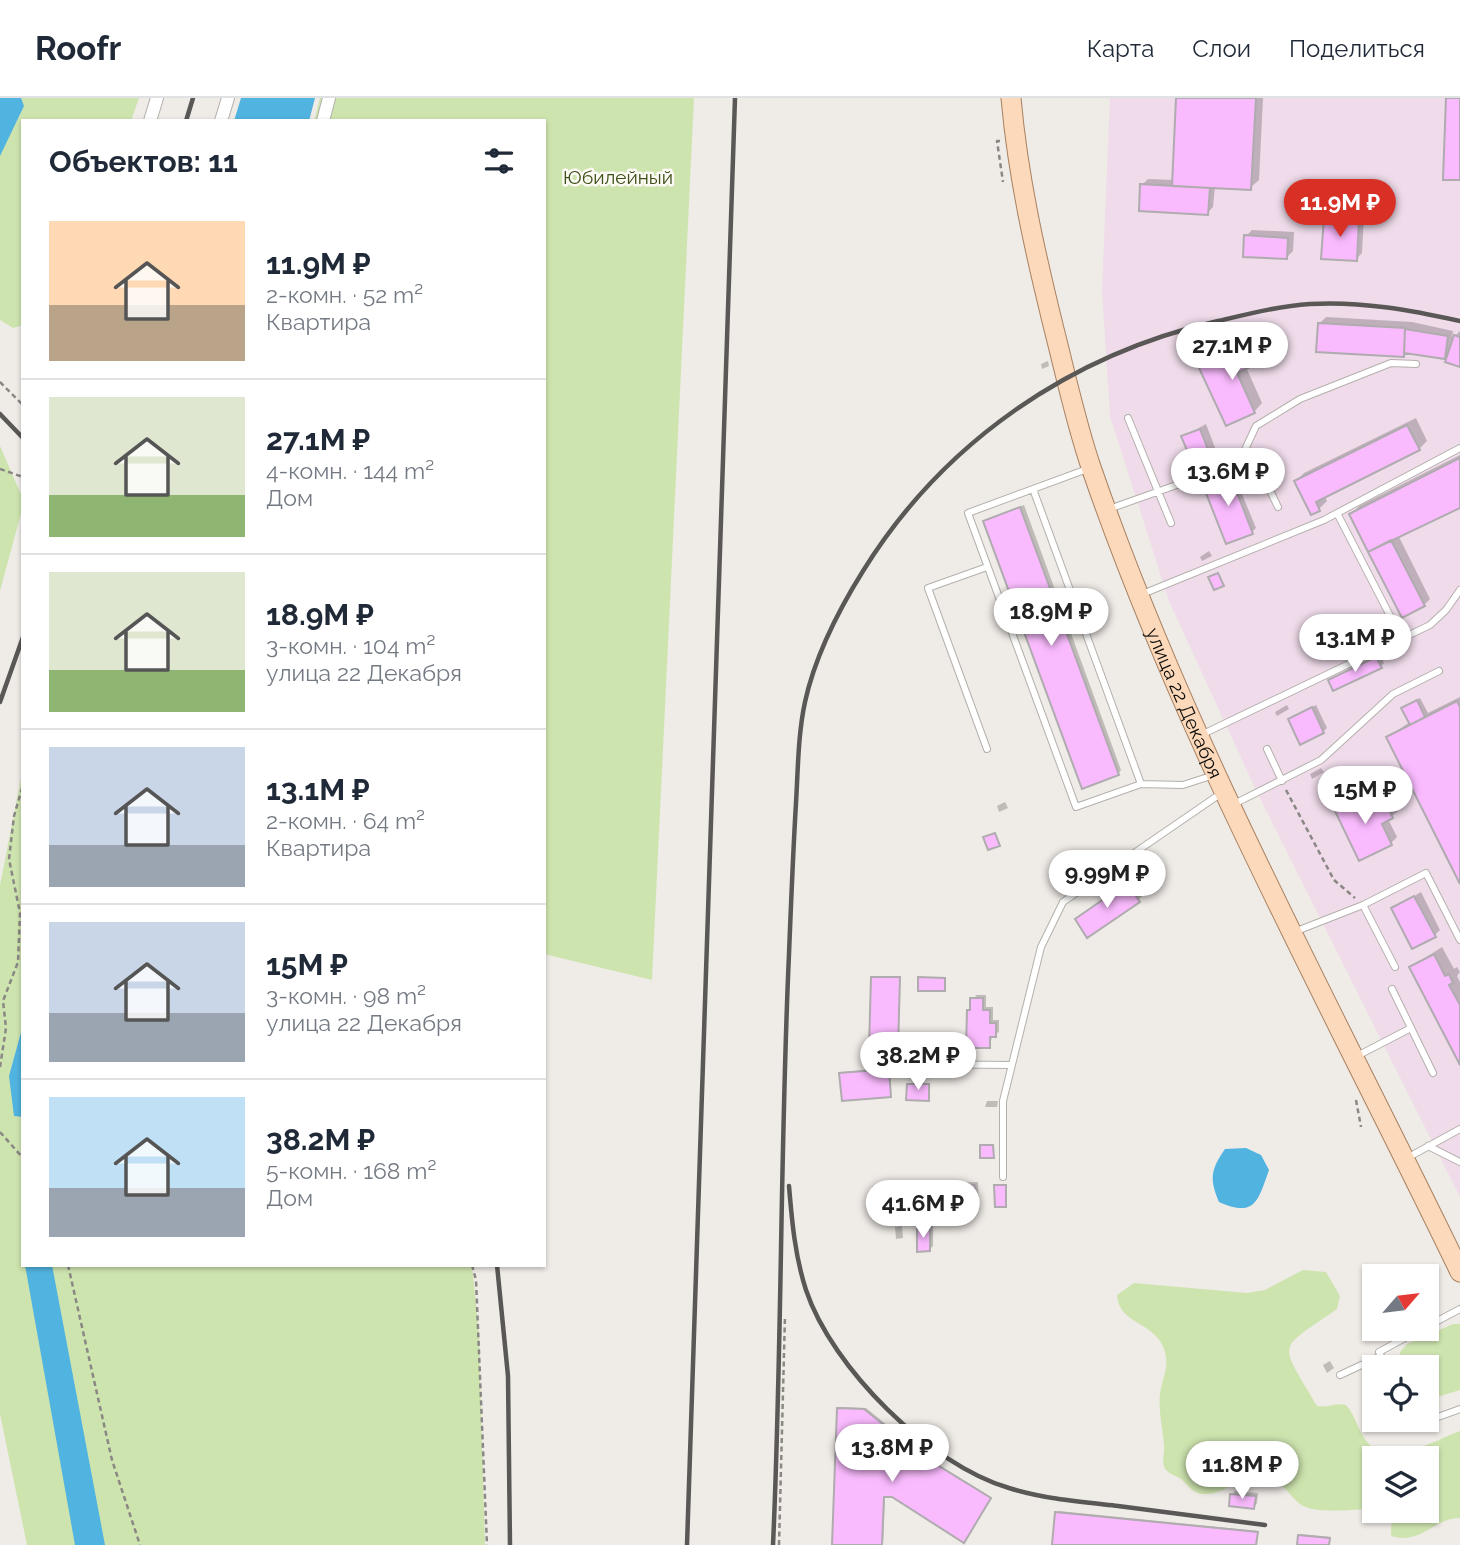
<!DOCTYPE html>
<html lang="ru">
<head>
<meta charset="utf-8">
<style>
  body { margin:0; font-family:Raleway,sans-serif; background:#f2f2f3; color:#1f2937; height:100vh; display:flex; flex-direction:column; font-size:26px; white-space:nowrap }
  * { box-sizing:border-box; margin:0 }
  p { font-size:23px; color:#747a83 }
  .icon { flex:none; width:38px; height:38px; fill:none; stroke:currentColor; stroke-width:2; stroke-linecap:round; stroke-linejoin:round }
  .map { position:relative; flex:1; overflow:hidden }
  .side { position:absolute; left:21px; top:21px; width:525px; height:1148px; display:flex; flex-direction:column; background:#fff; border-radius:0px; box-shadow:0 2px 5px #0004 }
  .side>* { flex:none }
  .needle { width:46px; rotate:62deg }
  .buttons { position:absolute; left:1362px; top:1166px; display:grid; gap:14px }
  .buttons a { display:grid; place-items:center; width:77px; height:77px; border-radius:0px; background:#fff; box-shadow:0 2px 5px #0004; font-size:35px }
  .price { position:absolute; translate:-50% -60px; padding:0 16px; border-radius:24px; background:#fff; color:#222; font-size:23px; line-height:46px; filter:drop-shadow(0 2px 4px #0008) }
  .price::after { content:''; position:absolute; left:50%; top:42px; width:21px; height:16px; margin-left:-10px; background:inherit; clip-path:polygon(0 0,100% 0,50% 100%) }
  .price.active { background:#d93025; color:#fff }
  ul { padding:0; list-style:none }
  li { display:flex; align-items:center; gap:21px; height:175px; padding:0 28px }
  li+li { border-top:2px solid #e0e1e3 }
  li span { display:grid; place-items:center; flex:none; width:196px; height:140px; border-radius:0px; color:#555 }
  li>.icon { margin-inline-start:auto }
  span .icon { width:84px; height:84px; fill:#fffc; stroke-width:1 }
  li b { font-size:30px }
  h2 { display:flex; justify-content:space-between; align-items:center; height:84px; padding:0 28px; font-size:30px }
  header { display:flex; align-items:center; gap:42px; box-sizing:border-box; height:98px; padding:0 35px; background:#fff; border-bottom:2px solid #e0e1e3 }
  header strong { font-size:33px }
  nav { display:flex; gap:38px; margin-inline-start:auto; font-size:24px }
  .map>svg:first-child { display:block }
</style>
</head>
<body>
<header>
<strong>Roofr</strong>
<nav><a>Карта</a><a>Слои</a><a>Поделиться</a></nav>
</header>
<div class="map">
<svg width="1460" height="1447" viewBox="0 0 1460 1447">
  <rect width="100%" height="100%" fill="#efebe7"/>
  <path fill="#efdbea" d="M1110,0H1460V1099L1254,688L1169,503L1110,318L1102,192Z"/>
  <path fill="#cee4af" d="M0,0H139L131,23H23V227L13,230L0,222Z
    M320,0H694L652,882L544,856V23H314Z
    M0,348L23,401V408L0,493Z
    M23,670V1167H472L479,1236L485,1447H27L0,1316V787Z
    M1303,1172L1326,1174L1340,1198L1337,1211C1276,1254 1278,1241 1317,1308C1328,1310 1335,1304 1346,1307C1356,1318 1358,1334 1368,1345C1390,1369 1436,1342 1460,1333V1420C1431,1421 1422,1447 1391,1438L1392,1412H1426V1360H1374V1411C1355,1411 1315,1417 1300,1406C1287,1396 1285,1384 1267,1381C1239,1375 1226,1398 1202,1396C1192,1395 1188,1387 1181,1381C1177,1378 1171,1377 1167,1373C1160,1366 1165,1357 1164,1348C1163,1330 1158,1314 1160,1295C1163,1279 1169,1270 1165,1254C1157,1223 1119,1228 1117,1197L1134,1185L1247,1195L1265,1192Z
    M1453,1226H1460V1292L1437,1299L1440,1308L1427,1312L1426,1269H1400V1254L1407,1246Z"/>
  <path fill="#51b3e0" d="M0,0H21L24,8L0,58Z
    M241,0H315L309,23H234Z
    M23,927V1019L14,1018L9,978Z
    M1246,1050L1261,1057L1269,1072C1258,1103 1255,1120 1219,1104C1209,1081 1211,1071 1225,1051Z
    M25,1167H52L105,1447H75Z"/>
  <path fill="#0003" d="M1178,0H1263L1259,82L1250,90L1215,88L1213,109L1207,115L1142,87L1148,81L1174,82Z
    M1331,114L1364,116L1362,155L1356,161L1325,120Z
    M1252,132L1294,134L1293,153L1287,159L1246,138Z
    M1326,219L1412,224L1453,233L1452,241L1460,233V267L1450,253L1444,260L1406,254L1403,257L1320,225Z
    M1267,236L1274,252L1266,260L1246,269L1262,305L1254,314L1201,270L1210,262Z
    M1048,263L1049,268L1042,271L1041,266Z
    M1416,320L1427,343L1419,351L1324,397L1327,403L1319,411L1296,383L1304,375Z
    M1206,326L1217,355L1211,361L1183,339Z
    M1460,357V405L1398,437L1430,501L1424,507L1351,417L1359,408Z
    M1232,372L1256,430L1252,434L1204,385Z
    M1024,407L1121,672L1118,676L985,423Z
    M1209,453L1212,458L1202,463L1200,459Z
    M1380,556L1384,565L1381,568L1330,583Z
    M1460,599V782L1388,639L1410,624L1404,610L1407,607L1420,600L1428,615Z
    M1287,607L1289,611L1277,618L1275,614Z
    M1316,607L1327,630L1323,634L1290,621Z
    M1321,670L1324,674L1312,681L1310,676Z
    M1372,691L1379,703L1390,697L1398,713L1388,721L1397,739L1391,745L1336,712Z
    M1005,704L1008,710L999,714L997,708Z
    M1134,781L1144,796L1138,802L1083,816Z
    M1421,794L1440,832L1434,838L1393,811Z
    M1442,849L1454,871L1457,869L1460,874L1457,878L1460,884V964L1411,869Z
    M874,878L900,879L898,950L873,879Z
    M921,879H946V890L920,880Z
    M976,897H986V909H993V922H999V934L993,937L989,948L969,913Z
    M889,970L890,997L841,975L843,974Z
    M910,985L930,986V1000L909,986Z
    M998,1003L997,1009H985L987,1003Z
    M978,1084L979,1109L975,1112L875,1090L879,1086Z
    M902,1128L903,1140L896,1141L895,1129Z
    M922,1128H933V1148L929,1152L918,1132Z
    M1330,1263L1334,1270L1327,1275L1323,1267Z
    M840,1309L866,1310L925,1358L991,1399L965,1441L892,1397H885L883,1447H857Z
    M1235,1393L1258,1395L1257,1405L1254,1409L1232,1397Z
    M1059,1413L1258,1433L1257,1447H1054Z
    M1301,1436L1330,1439L1329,1447H1299Z"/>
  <path fill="#fabbfe" stroke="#afabaf" stroke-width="2" d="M1176,0H1256L1251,92L1172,88Z
    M1446,0H1460V82H1443Z
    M1140,86L1210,90L1208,117L1139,113Z
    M1324,119L1359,121L1357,163L1321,161Z
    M1244,137L1288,140L1287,161L1243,159Z
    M1318,225L1405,230L1404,259L1316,254Z
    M1405,231L1448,238L1445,261L1404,255Z
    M1454,237L1460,239V269L1445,264Z
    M1258,243L1267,261L1237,275L1255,315L1226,328L1199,270Z
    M1407,327L1420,352L1316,404L1320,413L1311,417L1294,383Z
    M1200,331L1212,362L1194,369L1181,338Z
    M1460,360V410L1368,454L1349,416Z
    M1229,374L1253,436L1226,446L1202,385Z
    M1020,409L1119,677L1082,691L983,423Z
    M1391,442L1425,508L1402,520L1368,454Z
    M1218,475L1224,488L1214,492L1208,479Z
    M1376,559L1382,570L1333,593L1328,582Z
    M1417,602L1425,619L1410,627L1401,610Z
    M1457,603L1460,609V786L1386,639Z
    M1312,609L1324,635L1300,647L1288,621Z
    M1366,696L1373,708L1384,702L1393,720L1382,726L1392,747L1359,763L1334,711Z
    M995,735L1000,748L988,752L983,739Z
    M1127,785L1140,804L1087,840L1075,821Z
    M1414,798L1436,839L1412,851L1391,810Z
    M1434,856L1445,878L1449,876L1453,885L1449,887L1460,907V967L1409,869Z
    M871,879H900L898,952L869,951Z
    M918,879L945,880V893H918Z
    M970,900H983V912H990V925H996V939H990V950H966L967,912H970Z
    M889,971L891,999L842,1003L839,975Z
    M907,986H929V1003L906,1002Z
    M980,1047H993L994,1060H980Z
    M975,1087L976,1114L874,1117L873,1089Z
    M994,1087H1006V1109H995Z
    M917,1131H930V1153L917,1154Z
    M837,1310L864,1311L924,1359L991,1400L964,1445L892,1399H884L882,1447H832Z
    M1230,1396L1256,1398L1254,1411L1229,1408Z
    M1055,1414L1258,1434L1256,1447H1052Z
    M1298,1437L1330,1440L1329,1447H1297Z"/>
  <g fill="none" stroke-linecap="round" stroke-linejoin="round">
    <g stroke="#b4b0ac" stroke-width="8">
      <path id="service" d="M1128,320L1171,425
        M1242,358L1256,364L1278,409
        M1090,370L968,415L1076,709L1141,686L1183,687L1214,677
        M1033,391L1141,686
        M1109,411L1199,379L1242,358L1256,328L1300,301L1391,265L1416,266
        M1337,415L1402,541
        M1140,497L1324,422L1460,350
        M1203,636L1430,527L1446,512L1460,492
        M987,651L928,490L987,469
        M1267,651L1282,683
        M1234,706L1321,662L1393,596L1439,573
        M1363,807L1395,869
        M1294,834L1363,807L1426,775L1460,842
        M1392,891L1433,975
        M1357,958L1411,930
        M904,966L1011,967
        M1428,1048L1460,1064
        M1407,1060L1460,1031
        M1003,1079V1003L1041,849L1063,804L1223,694
        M1426,1229L1460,1211
        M1386,1269L1379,1254L1423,1230
        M1340,1277L1381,1258
        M1410,1321L1413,1328L1460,1311"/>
    </g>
    <g stroke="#b4b0ac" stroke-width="14">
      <path id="minor" d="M150,23L157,0
        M221,23L228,0
        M323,23L329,0"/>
    </g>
    <g stroke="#a78160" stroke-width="21">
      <g id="primary">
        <path id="s1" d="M1011,0C1018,79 1035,154 1054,231C1066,278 1076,326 1092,372C1188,650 1332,909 1460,1174"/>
      </g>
    </g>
    <path stroke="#8a8784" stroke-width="2.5" stroke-dasharray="5 3.5" stroke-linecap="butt" d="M1000,43H997L1003,84
      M0,284L23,307
      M0,371L23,379
      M1286,692L1334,782L1355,800
      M0,969L6,930L3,903L18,864L20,815L9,761L14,718L23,687
      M1356,1002L1361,1029
      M0,1034L23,1060
      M68,1167L112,1362L140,1447
      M472,1167L476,1182L487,1447
      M779,1447L785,1218"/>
    <use href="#service" stroke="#fff" stroke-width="6"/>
    <use href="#minor" stroke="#fff" stroke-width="12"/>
    <use href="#primary" stroke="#fcd9bb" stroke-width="19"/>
    <path stroke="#5a5856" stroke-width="4.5" d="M186,23L193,0
      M0,316L23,340
      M0,604L23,539
      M789,1088C792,1124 795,1158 806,1192C832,1270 930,1367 1009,1390C1044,1401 1082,1404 1118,1408C1167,1414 1216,1421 1265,1427
      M497,1167L508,1278L510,1447
      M687,1447L735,0
      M773,1447C782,1250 780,1053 789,856C791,806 793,755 796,705C798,672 798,636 805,604C815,558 838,513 863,473C943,344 1071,256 1218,223C1248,216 1279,208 1310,206C1361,203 1410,212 1460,223"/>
  </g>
  <g text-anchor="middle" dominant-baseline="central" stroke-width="5" stroke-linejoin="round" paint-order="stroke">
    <g font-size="19" fill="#3c5017" stroke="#fcf9f4">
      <text x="618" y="79">Юбилейный</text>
    </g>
    <g font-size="19" fill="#0e0d0b" stroke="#fcf9f4">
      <text stroke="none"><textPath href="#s1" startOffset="632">улица 22 Декабря</textPath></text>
    </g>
  </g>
</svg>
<div class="buttons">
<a><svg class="needle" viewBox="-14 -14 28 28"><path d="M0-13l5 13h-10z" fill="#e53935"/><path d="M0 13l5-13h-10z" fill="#747a83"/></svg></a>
<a><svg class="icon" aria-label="locate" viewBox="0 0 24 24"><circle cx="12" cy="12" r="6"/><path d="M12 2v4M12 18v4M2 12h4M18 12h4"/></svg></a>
<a><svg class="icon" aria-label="layers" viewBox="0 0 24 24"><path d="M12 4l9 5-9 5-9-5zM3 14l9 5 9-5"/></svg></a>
</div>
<b class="price active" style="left:1340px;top:141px">11.9M ₽</b>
<b class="price" style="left:1232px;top:284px">27.1M ₽</b>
<b class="price" style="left:1228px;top:410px">13.6M ₽</b>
<b class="price" style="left:1051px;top:550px">18.9M ₽</b>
<b class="price" style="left:1355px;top:576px">13.1M ₽</b>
<b class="price" style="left:1365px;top:728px">15M ₽</b>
<b class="price" style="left:1107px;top:812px">9.99M ₽</b>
<b class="price" style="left:918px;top:994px">38.2M ₽</b>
<b class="price" style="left:923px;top:1142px">41.6M ₽</b>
<b class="price" style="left:892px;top:1386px">13.8M ₽</b>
<b class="price" style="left:1242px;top:1403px">11.8M ₽</b>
<section class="side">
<h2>Объектов: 11<svg class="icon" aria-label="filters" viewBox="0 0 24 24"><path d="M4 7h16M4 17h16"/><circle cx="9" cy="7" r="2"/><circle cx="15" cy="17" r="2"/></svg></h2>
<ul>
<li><span style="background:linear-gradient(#ffd9b3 60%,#b9a48a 0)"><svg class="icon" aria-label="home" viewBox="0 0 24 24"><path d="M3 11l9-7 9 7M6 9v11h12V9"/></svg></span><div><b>11.9M ₽</b><p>2-комн. · 52 m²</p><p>Квартира</p></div></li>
<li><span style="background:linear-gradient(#dfe7d0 70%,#8fb573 0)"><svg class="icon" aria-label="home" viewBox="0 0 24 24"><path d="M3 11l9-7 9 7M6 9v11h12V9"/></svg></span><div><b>27.1M ₽</b><p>4-комн. · 144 m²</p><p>Дом</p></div></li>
<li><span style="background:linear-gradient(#dfe7d0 70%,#8fb573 0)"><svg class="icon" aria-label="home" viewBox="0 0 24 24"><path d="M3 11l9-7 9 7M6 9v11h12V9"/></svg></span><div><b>18.9M ₽</b><p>3-комн. · 104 m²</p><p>улица 22 Декабря</p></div></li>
<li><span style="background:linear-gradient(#c9d6e8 70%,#9aa5b1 0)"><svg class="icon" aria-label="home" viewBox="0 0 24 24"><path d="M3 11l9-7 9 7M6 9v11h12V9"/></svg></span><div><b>13.1M ₽</b><p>2-комн. · 64 m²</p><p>Квартира</p></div></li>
<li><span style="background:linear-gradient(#c9d6e8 65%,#9aa5b1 0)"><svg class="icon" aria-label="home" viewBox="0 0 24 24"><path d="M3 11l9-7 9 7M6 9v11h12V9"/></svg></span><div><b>15M ₽</b><p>3-комн. · 98 m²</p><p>улица 22 Декабря</p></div></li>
<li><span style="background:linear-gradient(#bfe0f5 65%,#9aa5b1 0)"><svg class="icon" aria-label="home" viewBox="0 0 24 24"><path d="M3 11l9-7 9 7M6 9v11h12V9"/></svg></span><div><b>38.2M ₽</b><p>5-комн. · 168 m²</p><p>Дом</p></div></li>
</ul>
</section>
</div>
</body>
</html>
